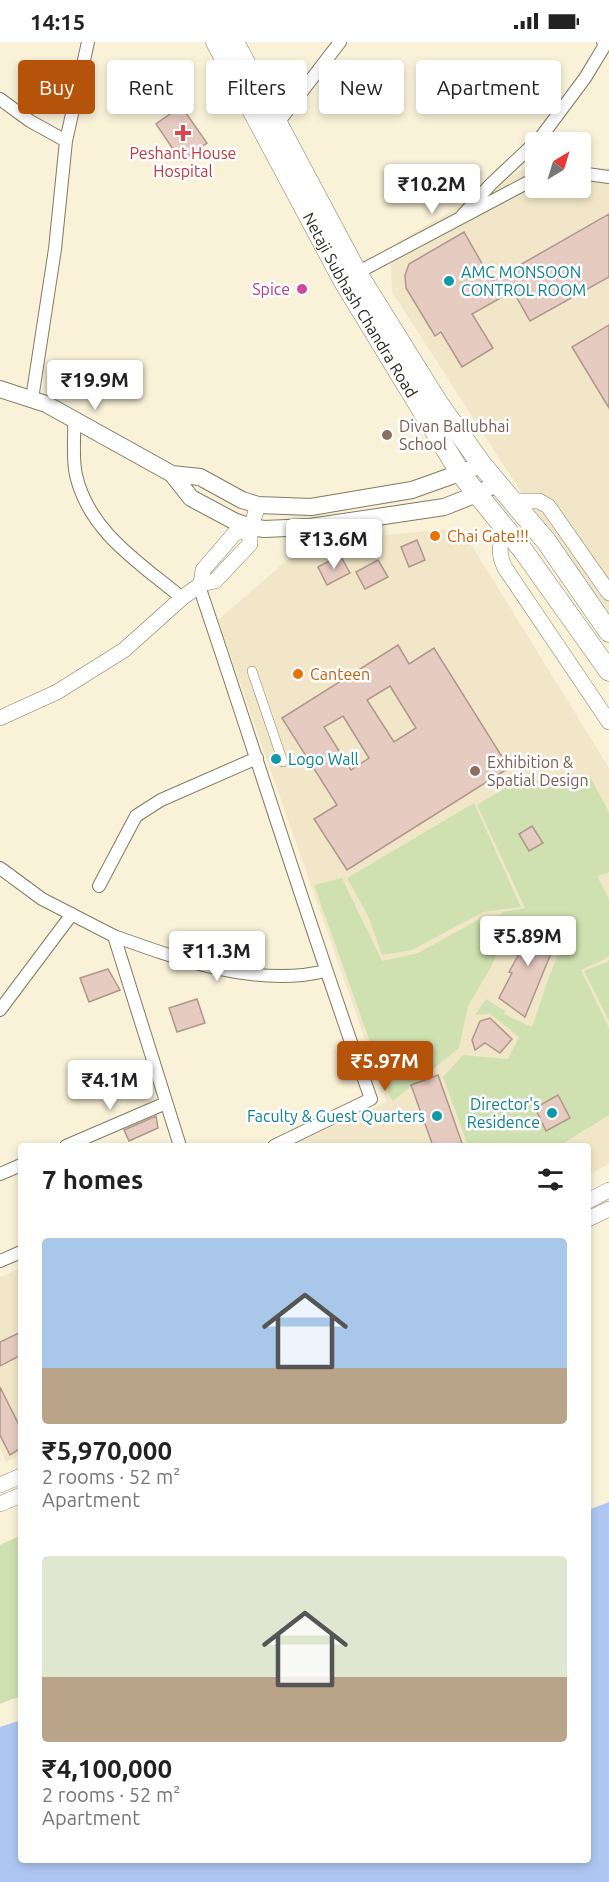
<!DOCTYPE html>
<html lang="en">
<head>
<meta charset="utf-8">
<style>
  body { margin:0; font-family:Ubuntu,sans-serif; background:#f2f2f2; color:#222; height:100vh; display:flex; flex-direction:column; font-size:22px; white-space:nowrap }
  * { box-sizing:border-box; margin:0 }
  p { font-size:20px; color:#767676 }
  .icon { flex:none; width:33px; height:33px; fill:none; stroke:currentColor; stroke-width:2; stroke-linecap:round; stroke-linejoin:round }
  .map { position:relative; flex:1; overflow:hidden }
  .details { position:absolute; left:18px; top:1101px; width:573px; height:720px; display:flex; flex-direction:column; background:#fff; border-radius:6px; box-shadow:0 3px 9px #0003 }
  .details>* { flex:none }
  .top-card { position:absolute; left:18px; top:18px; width:573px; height:54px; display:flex; gap:12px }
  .needle { width:39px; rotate:38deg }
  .buttons { position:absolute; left:525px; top:90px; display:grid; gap:12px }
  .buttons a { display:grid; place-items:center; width:66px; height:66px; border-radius:6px; background:#fff; box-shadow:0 3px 9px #0003; font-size:30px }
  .price { position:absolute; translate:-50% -51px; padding:0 14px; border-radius:6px; background:#fff; color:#222; font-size:20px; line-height:39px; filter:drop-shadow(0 2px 3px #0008) }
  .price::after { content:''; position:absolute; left:50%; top:36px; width:18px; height:14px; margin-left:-9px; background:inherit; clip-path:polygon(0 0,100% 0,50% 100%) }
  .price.current { background:#b45309; color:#fff }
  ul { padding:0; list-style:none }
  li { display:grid; align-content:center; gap:12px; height:318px; padding:0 24px }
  li span { display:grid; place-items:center; height:186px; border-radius:6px; color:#555 }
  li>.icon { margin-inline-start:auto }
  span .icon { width:108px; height:108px; fill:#fffc; stroke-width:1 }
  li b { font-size:26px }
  h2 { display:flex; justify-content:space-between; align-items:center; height:72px; padding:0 24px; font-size:26px }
  .chip { padding:0 21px; border-radius:6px; background:#fff; box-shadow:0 3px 9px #0003; font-size:21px; line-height:54px }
  .chip.current { background:#b45309; color:#fff }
  .status { display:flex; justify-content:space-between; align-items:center; height:42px; padding:0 30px; background:#fff; direction:ltr }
  .status svg { height:16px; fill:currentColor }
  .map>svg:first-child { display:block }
</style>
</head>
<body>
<div class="status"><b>14:15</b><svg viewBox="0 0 49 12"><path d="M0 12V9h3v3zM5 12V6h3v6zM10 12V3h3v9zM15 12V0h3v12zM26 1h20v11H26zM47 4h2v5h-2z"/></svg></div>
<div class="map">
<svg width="609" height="1840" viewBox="0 0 609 1840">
  <rect width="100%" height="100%" fill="#f9f2d9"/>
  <path fill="#f1e7c8" d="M525,126H535L536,146H580L581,126H609V569L532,467L392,250L391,221L396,201Z
    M461,486L609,726V1122L588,1133V1104H290L387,1060L218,578L308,500Z
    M21,1226V1413L6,1420L0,1406V1235Z"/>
  <path fill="#d0e1b1" d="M591,736L609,770V831L597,834L609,857V915L581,928L609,986V1073L559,1104H468L443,1035L463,1013L508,1017L519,995L490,972L475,973L486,957L505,969L504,972L532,985L550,932L566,894L527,875L519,874L512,886H509L491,925L468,964L459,1006L393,1059L389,1053L314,843L342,836L382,919L418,911L485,874L501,873L502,870L525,866L477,763L520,737L572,743Z
    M474,761L521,865L483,870L412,908L382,913L368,874L347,836Z
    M609,919V979L584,929Z
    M21,1493V1654L0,1662V1503Z"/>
  <path fill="#aec7f2" d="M609,1460V1840H0V1685L21,1678V1818H588V1468Z"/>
  <path fill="#e6cbc1" stroke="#af968c" stroke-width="1.5" fill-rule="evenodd" d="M181,64L207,101L181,119L156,82Z
    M609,172V235L530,279L513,249L472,272L493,306L462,325L441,290L435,294L406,246L405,233L409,222L464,190L492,239Z
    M609,283V366L572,305Z
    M417,498L425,518L409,525L401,505Z
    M340,513L350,531L327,543L318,525Z
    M378,518L388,535L365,547L356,530Z
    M398,603L409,622L434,606L509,726L347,828L314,777L337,763L282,676ZM390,644L416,686L394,700L367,658ZM343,674L369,716L351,728L324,685Z
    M532,784L543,801L529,809L519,792Z
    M523,877L558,894L525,975L499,956L512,931L509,930L527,898L516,893Z
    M108,927L120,948L89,960L80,936Z
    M197,957L205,981L177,990L169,966Z
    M490,976L512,997L500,1011L485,1001L475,1008L472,998L480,979Z
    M438,1033L463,1104H433L411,1043Z
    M558,1053L570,1076L546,1089L535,1066Z
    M156,1074L158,1086L129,1099L124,1088Z
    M21,1290V1313L0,1324V1300Z
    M0,1345L21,1387V1406L10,1413L0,1393Z"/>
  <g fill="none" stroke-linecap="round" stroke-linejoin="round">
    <g stroke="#817a64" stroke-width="10">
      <path id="pedestrian" d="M252,629L283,720"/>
    </g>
    <g stroke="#817a64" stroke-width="14">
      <path id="minor" d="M0,57L30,79L66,99L55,207L32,357
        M277,82L340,0
        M66,99L88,0
        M580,131L609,135
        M462,174L491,142L541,95L585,36L605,3L603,0
        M351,234L536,136
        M74,377C75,395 72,416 76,433C89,490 140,521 182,556
        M199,544C257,715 310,887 371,1057L274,1104
        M0,826L42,857L114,894L180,1104
        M99,844L136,774L161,758L257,716
        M114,894C178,917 257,946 325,929
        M0,968L72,872
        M66,1104L166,1061
        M0,1132L21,1123
        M0,1219L21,1210"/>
    </g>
    <g stroke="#817a64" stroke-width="16">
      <path id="tertiary" d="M513,459H539L548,464L609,551
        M506,486C500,502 497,510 505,526L609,680
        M250,488L258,463
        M0,676L57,650L124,608L182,556L201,542L215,539L250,502V488L235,491L203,528L201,542
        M588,1159L609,1148
        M588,1177L609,1167
        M0,1443L21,1434
        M0,1462L21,1453"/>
    </g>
    <g stroke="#817a64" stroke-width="18">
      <path id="secondary" d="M0,347L46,362L172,432L200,435L242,458L258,463L311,465L412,448L482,423
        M172,432L191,456L234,479L251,485L264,487L310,485L444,465L477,452L498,441"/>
    </g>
    <g stroke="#817a64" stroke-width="21">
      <g id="primary">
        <path id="s1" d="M216,0L343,238L461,432L522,507L609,629"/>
        <path d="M234,0L357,231L438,361L482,423L546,499L609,590"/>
      </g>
    </g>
    <use href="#pedestrian" stroke="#fff" stroke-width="9"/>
    <use href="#minor" stroke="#fff" stroke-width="12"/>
    <use href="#tertiary" stroke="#fff" stroke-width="15"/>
    <use href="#secondary" stroke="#fff" stroke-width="16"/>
    <use href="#primary" stroke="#fff" stroke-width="20"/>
  </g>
  <path fill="#e0444e" stroke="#fff" stroke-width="2" d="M180 82h6v6h6v6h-6v6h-6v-6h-6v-6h6z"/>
  <g fill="#0f9aa8" stroke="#fff" stroke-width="2">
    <circle cx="449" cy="239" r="6"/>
    <circle cx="276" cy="717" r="6"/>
    <circle cx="552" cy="1071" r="6"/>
    <circle cx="437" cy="1074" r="6"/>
  </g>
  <circle fill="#d1479c" stroke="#fff" stroke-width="2" cx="302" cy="247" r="6"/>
  <g fill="#8d6e63" stroke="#fff" stroke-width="2">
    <circle cx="387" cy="393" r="6"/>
    <circle cx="475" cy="729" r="6"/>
  </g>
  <g fill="#e8710a" stroke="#fff" stroke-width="2">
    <circle cx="435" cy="494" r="6"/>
    <circle cx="298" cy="632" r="6"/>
  </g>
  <g text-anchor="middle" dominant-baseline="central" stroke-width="5" stroke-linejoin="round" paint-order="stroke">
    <g font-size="16" fill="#be3a42" stroke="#fff">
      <text x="183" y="111">Peshant House<tspan x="183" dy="18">Hospital</tspan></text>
    </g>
    <g font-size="16" fill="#0d838f" stroke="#fff" text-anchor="start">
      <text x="461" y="230">AMC MONSOON<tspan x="461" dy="18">CONTROL ROOM</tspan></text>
      <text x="288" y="717">Logo Wall</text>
      <text x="540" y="1062" text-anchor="end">Director's<tspan x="540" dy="18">Residence</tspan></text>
      <text x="425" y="1074" text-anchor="end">Faculty &amp; Guest Quarters</text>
    </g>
    <g font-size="16" fill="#b23c85" stroke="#fff" text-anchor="end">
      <text x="290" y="247">Spice</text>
    </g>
    <g font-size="16" fill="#28251c" stroke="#fff">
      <text stroke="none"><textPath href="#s1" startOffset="300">Netaji Subhash Chandra Road</textPath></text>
    </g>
    <g font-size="16" fill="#785e54" stroke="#fff" text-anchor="start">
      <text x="399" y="384">Divan Ballubhai<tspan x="399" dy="18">School</tspan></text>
      <text x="487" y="720">Exhibition &amp;<tspan x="487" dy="18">Spatial Design</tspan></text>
    </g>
    <g font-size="16" fill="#c56008" stroke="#fff" text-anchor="start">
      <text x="447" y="494">Chai Gate!!!</text>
      <text x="310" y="632">Canteen</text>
    </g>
  </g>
</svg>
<div class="buttons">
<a><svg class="needle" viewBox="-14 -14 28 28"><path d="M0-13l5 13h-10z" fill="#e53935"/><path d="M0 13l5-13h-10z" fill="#767676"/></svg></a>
</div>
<b class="price" style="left:432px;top:173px">₹10.2M</b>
<b class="price" style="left:95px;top:369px">₹19.9M</b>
<b class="price" style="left:334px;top:528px">₹13.6M</b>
<b class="price" style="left:528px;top:925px">₹5.89M</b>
<b class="price" style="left:217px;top:940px">₹11.3M</b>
<b class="price current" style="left:385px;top:1050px">₹5.97M</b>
<b class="price" style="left:110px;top:1069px">₹4.1M</b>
<div class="top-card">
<a class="chip current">Buy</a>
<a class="chip">Rent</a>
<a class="chip">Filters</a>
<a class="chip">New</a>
<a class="chip">Apartment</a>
</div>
<section class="details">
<h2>7 homes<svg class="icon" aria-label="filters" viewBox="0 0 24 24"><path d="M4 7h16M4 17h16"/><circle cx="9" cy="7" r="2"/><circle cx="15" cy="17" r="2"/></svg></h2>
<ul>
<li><span style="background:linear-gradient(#a9c7e8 70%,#b9a48a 0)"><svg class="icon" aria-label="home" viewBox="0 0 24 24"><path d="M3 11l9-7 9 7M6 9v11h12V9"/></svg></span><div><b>₹5,970,000</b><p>2 rooms · 52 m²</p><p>Apartment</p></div></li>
<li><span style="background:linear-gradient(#dfe7d0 65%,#b9a48a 0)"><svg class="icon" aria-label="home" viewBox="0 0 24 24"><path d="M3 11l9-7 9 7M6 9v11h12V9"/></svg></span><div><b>₹4,100,000</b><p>2 rooms · 52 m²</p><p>Apartment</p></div></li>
</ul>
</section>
</div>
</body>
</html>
